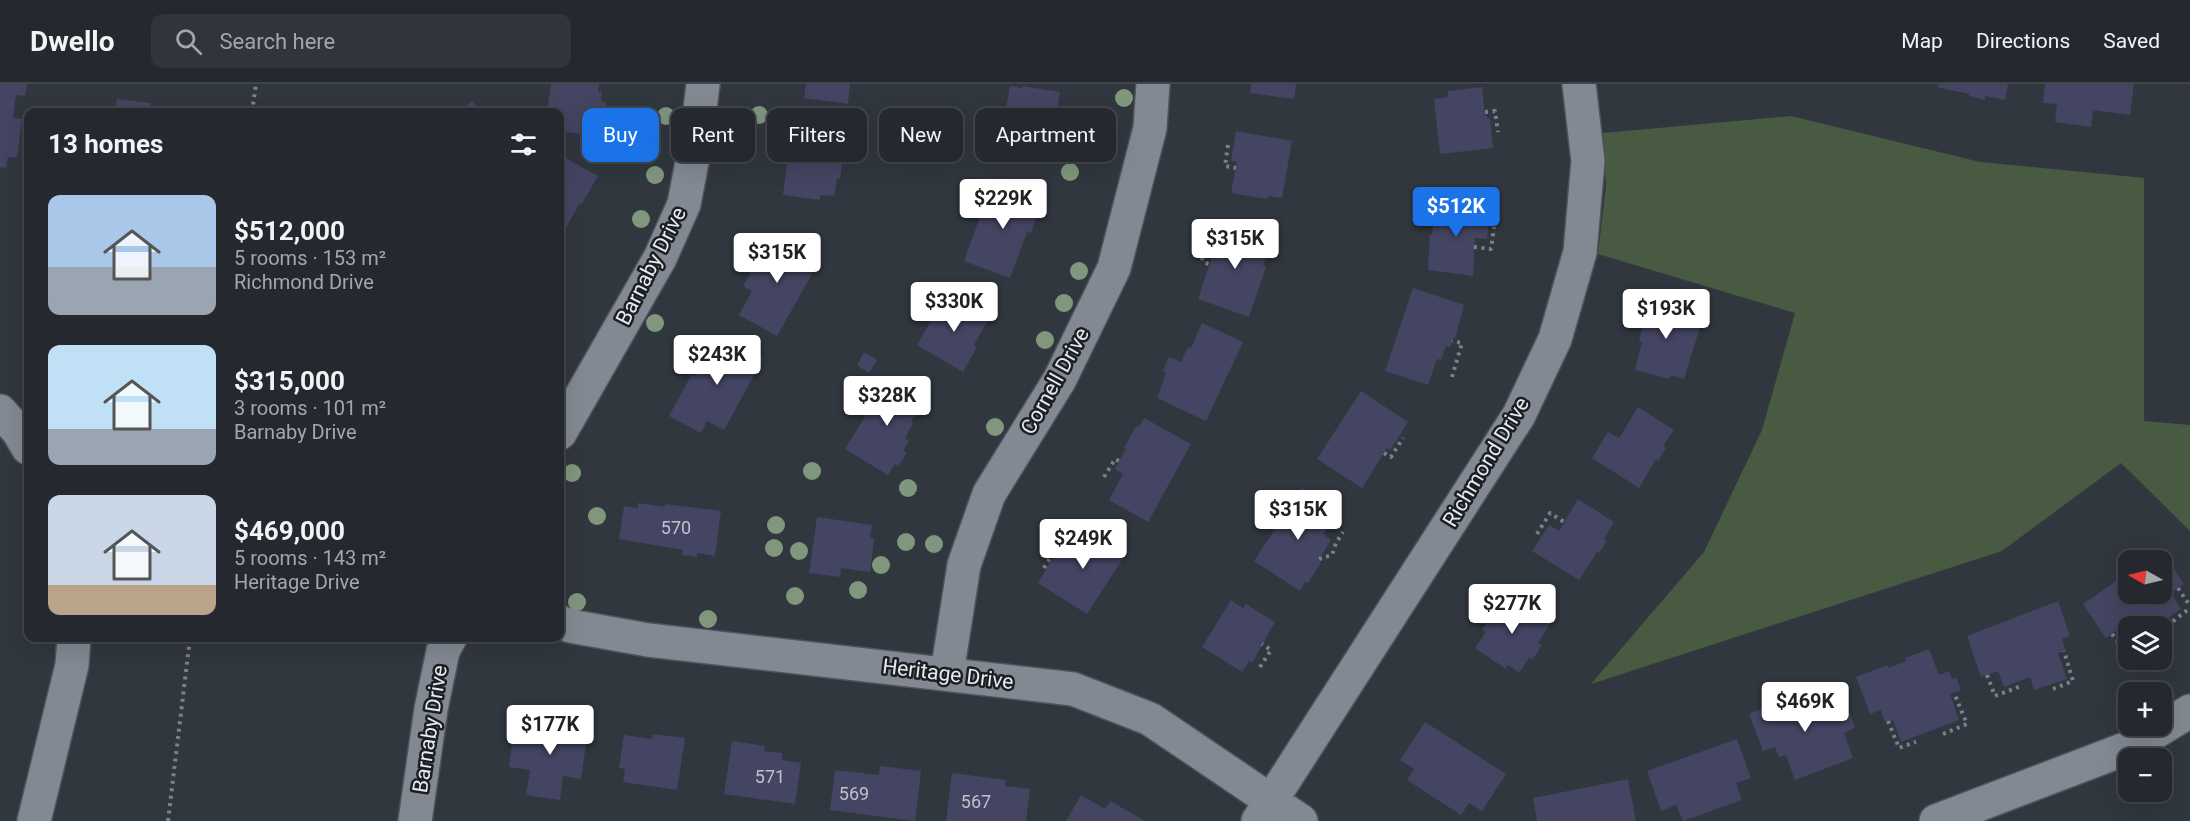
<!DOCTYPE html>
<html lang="en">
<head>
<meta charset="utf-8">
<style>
  body { margin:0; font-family:Roboto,sans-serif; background:#31353b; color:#f1f3f6; height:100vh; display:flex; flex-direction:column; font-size:22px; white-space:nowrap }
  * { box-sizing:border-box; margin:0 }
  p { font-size:20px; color:#a3a6aa }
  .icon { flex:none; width:33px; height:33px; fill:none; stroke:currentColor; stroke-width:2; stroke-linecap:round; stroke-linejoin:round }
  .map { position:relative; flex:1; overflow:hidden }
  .drawer { position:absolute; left:24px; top:24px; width:540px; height:534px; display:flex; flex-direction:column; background:#25292f; border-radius:12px; box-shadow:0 6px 24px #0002,0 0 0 2px #42454b }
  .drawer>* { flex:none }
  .guide { position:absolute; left:582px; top:24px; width:570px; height:54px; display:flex; gap:12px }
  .needle { width:39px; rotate:278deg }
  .controls { position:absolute; left:2118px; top:466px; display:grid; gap:12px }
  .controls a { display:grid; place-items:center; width:54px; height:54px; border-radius:12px; background:#25292f; box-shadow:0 6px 24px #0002,0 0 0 2px #42454b; font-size:30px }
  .price { position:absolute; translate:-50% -51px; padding:0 14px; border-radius:6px; background:#fff; color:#222; font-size:20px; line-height:39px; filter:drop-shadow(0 2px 3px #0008) }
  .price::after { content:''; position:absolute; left:50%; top:36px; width:18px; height:14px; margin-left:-9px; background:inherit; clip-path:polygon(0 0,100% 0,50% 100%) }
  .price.current { background:#1a73e8; color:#fff }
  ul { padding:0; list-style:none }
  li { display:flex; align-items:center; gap:18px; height:150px; padding:0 24px }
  li span { display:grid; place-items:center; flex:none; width:168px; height:120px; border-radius:12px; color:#555 }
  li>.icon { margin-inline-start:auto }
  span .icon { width:72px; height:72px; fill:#fffc; stroke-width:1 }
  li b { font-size:26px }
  h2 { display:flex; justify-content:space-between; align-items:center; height:72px; padding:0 24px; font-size:26px }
  .chip { padding:0 21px; border-radius:12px; background:#25292f; box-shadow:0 6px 24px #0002,0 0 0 2px #42454b; font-size:21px; line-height:54px }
  .chip.current { background:#1a73e8; color:#fff }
  header { display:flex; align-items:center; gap:36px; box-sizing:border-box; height:84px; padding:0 30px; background:#25292f; border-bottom:2px solid #42454b }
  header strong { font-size:28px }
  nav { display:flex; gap:33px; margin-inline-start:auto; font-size:21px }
  .search { width:420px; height:54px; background:#31353b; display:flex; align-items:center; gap:15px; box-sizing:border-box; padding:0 21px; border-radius:12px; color:#a3a6aa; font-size:22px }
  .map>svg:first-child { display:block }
</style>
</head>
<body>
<header>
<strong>Dwello</strong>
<div class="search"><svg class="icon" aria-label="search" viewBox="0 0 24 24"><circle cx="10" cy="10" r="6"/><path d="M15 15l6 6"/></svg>Search here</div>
<nav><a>Map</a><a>Directions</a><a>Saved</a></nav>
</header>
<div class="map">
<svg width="2190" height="737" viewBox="0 0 2190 737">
  <rect width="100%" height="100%" fill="#31373f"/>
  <path fill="#495a42" d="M1791,32L1980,78L2144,94V337L2190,341V447L2121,379L2002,467L1591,600L1704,468L1762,346L1795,229L1598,170L1606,102L1603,49Z"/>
  <path fill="#444562" d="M0,0H27L25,12L16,11L13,34L22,35L17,74L8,73L6,84L0,83Z
    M551,0H599L598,8H602L601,17L606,18L604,41L601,40L599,53L560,47V28H547Z
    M806,0H850L848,20L804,14Z
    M1251,0H1296L1294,15L1250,9Z
    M1938,0H2008L2005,16L1985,12V16L1969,12V10L1937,3Z
    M2045,0H2134L2130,31L2093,26L2091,43L2055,38L2057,20L2043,19Z
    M1010,2L1022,4V2L1060,8L1055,39H1060L1055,71L1000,61Z
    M1482,3L1485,32H1487V35L1490,34L1493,64L1440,70L1434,15L1448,13V7Z
    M117,15L151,19L150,28H115Z
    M472,17L481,28H458Z
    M1236,47L1292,57L1282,114L1269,112L1268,115L1231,109L1237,78L1231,77Z
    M787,48L841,56L838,73H843L840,95H837L834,112L820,111V116L783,111L787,79L783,78Z
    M560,71L598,92L581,121L579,120L566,144L560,140Z
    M991,102L1010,110L1013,102L1043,113L1031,149L1027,148L1010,194L964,177Z
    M1436,119L1490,125L1487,155L1475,154L1473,192L1428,186L1430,150L1432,151Z
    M1221,138L1272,156L1263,182L1266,183L1249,233L1198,215L1213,170L1210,169Z
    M772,150L820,176L777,252L739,231L752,207L743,202Z
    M1413,204L1464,221L1455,255L1453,254L1450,263L1446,262L1441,276L1437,275L1428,301L1385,287Z
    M1651,212L1686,221L1682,235L1701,240L1684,295L1671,291L1670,295L1635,286L1642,258L1639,257Z
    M944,214L955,220L957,216L989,234L974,261L977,263L963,288L917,261Z
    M1202,239L1243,258L1206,337L1157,314L1166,289L1163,287L1169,273L1181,278L1188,263L1191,264Z
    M718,251L763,275L724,346L707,337L701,349L669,332L692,290L695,292Z
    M864,268L877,276L869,289L857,281Z
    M890,292L926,314L911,338L913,339L905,354L909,357L903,366L907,369L898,382L895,380L888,391L845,365Z
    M1361,307L1408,338L1390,366L1387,364L1362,404L1317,375Z
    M1638,323L1674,346L1663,362L1666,364L1658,377L1656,375L1639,404L1592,374L1608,348L1619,354Z
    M1144,334L1191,360L1148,438L1109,416L1123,390L1115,385L1126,365L1124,364L1136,342L1139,343Z
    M1302,404L1338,427L1323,450L1331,456L1318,477L1321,479L1308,499L1305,498L1300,507L1254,477Z
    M1578,415L1614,438L1604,455L1607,457L1599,469L1597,468L1579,496L1532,467L1549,441L1559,447Z
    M638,419L665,423V420L721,427L715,472L697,469V473L682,471L683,466L619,455L624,422L638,424Z
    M817,433L872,441L870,453L874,454L870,488L841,484L840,493L809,489Z
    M1090,444L1127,468L1087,530L1038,499L1057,467L1064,471L1074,456L1080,459Z
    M2162,466L2184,500L2171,509L2181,525L2154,543H2128V558L2119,544L2106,554L2083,520L2128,489V510H2162V477H2146Z
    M1505,510L1550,539L1538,559L1542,561L1532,576L1529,574L1519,589L1508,581L1506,585L1475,564L1486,548L1482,546Z
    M1231,516L1243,524L1246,520L1275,538L1252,579L1249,577L1242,588L1202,563Z
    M2058,517L2070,552L2062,555L2066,567L2058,569L2067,595L2034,606L2030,593L2004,603L1998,587L1981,593L1967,552Z
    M1929,565L1939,591L1949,587L1952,595L1956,593L1961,606L1950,610L1959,636L1901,658L1893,636L1885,638L1881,626L1870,630L1856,593L1888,581L1889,584L1906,577L1905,574Z
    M1824,604L1832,627L1841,624L1844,631L1850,629L1855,644L1844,649L1853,674L1795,696L1786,671L1779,673L1775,663L1763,667L1749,630L1782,617L1784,621L1799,616L1798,613Z
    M552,635L589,640L581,695L563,692L560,716L526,711L530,686L509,683L514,643L550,648Z
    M1425,638L1506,690L1482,727L1469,719L1461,731L1407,696L1414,685L1400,676Z
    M653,650L685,654L677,706L623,698L625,685L619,684L624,651L652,655Z
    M1737,655L1751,694L1736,699L1742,716L1683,737L1676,721L1661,727L1647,687Z
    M732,657L765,662L764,667L782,669V676L801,679L795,720L724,710Z
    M880,682L921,687L915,737L830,726L835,686L879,691Z
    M952,689L1006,696L1005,702L1030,705L1026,737H946Z
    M1628,695L1636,737H1537L1533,714Z
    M1081,711L1105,725L1110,717L1145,737H1066Z"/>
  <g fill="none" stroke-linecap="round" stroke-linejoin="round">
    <g stroke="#4f535b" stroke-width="36">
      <path id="street" d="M0,327L18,347L28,364
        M560,349L660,174L684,120L697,52L703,0
        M560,538L570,542L648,556L1073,605L1150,635L1301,737
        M947,589L964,481L989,410L1060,295L1114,184L1150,44L1153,0
        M34,737L72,581L74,554
        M415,737L431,625L443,567L450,554
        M1258,737L1519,331L1555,255L1580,168L1588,77L1579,0
        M1936,737L2133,662L2190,627"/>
    </g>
    <path stroke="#7c8188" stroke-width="4" stroke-dasharray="3 4.5" stroke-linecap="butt" d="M252,28L256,0
      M1485,28L1495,27L1498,48
      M1228,61L1225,82L1236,84
      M1209,152L1202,174L1203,178L1209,180
      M1474,163L1491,165L1494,143
      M1452,293L1462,259L1452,257
      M1384,369L1391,373L1403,354
      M1104,393L1115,375L1119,377
      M1537,450L1550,429L1564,438
      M1319,475L1332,471L1336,459L1343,448
      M1044,484L1060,457L1069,463
      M2178,504L2190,522
      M2167,542L2190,524
      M2112,550L2126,569L2128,568
      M1260,583L1271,566L1262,560
      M1987,591L1995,612L2021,602
      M2053,605L2073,597L2064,567
      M1888,637L1899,664L1916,658
      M1943,650L1967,640L1954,609
      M168,737L190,554"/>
    <use href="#street" stroke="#828993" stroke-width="33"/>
  </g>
  <g fill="#80967d">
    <circle cx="1124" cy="14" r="9"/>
    <circle cx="759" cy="31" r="9"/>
    <circle cx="666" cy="32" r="9"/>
    <circle cx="938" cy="55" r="9"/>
    <circle cx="1070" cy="88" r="9"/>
    <circle cx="655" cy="91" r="9"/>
    <circle cx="641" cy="135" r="9"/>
    <circle cx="1079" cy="187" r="9"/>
    <circle cx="1064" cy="219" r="9"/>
    <circle cx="655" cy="239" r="9"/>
    <circle cx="1045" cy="256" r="9"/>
    <circle cx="995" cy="343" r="9"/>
    <circle cx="812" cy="387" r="9"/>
    <circle cx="572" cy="389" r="9"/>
    <circle cx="908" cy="404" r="9"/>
    <circle cx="597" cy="432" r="9"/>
    <circle cx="776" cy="441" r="9"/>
    <circle cx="906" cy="458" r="9"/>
    <circle cx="934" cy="460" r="9"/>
    <circle cx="774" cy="464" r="9"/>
    <circle cx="799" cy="467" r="9"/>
    <circle cx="881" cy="481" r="9"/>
    <circle cx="858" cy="506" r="9"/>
    <circle cx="795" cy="512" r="9"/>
    <circle cx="577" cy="518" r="9"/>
    <circle cx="708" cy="535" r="9"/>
  </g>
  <g text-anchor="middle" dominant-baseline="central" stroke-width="5" stroke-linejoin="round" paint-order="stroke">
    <g font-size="18" fill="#bec2cc">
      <text x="676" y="443">570</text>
      <text x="770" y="692">571</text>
      <text x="854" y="709">569</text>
      <text x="976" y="717">567</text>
    </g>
    <g font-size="21" fill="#e7ebf0" stroke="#1b1e22">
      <text transform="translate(651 182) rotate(-63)">Barnaby Drive</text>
      <text transform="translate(1055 297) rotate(-61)">Cornell Drive</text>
      <text transform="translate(1486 378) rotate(-59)">Richmond Drive</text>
      <text transform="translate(948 590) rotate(7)">Heritage Drive</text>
      <text transform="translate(430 645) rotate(-81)">Barnaby Drive</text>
    </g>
  </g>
</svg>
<div class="controls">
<a><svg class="needle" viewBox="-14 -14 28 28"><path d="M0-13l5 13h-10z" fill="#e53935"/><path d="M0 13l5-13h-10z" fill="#a3a6aa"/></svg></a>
<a><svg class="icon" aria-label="layers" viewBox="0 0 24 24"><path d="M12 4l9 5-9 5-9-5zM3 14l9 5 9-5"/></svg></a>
<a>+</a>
<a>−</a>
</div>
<b class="price" style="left:1003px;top:146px">$229K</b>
<b class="price current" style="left:1456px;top:154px">$512K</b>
<b class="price" style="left:1235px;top:186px">$315K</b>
<b class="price" style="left:777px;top:200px">$315K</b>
<b class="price" style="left:954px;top:249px">$330K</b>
<b class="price" style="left:1666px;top:256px">$193K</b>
<b class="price" style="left:717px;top:302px">$243K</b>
<b class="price" style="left:887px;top:343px">$328K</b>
<b class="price" style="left:1298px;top:457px">$315K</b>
<b class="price" style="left:1083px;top:486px">$249K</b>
<b class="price" style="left:1512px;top:551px">$277K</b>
<b class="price" style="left:1805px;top:649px">$469K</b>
<b class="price" style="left:550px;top:672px">$177K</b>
<div class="guide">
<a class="chip current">Buy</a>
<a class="chip">Rent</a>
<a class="chip">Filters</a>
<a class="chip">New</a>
<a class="chip">Apartment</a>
</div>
<section class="drawer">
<h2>13 homes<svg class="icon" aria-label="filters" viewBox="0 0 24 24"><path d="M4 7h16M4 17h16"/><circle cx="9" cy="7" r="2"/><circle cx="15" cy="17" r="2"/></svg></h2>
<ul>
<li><span style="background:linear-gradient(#a9c7e8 60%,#9aa5b1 0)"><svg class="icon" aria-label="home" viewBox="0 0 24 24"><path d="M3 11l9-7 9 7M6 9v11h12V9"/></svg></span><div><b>$512,000</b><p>5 rooms · 153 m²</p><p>Richmond Drive</p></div></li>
<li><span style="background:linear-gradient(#bfe0f5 70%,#9aa5b1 0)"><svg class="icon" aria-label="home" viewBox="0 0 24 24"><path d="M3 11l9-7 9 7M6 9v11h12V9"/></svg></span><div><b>$315,000</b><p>3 rooms · 101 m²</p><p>Barnaby Drive</p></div></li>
<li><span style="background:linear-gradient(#c9d6e8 75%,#b9a48a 0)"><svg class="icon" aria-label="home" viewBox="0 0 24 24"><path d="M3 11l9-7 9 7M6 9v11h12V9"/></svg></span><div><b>$469,000</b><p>5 rooms · 143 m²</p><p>Heritage Drive</p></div></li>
</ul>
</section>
</div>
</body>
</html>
